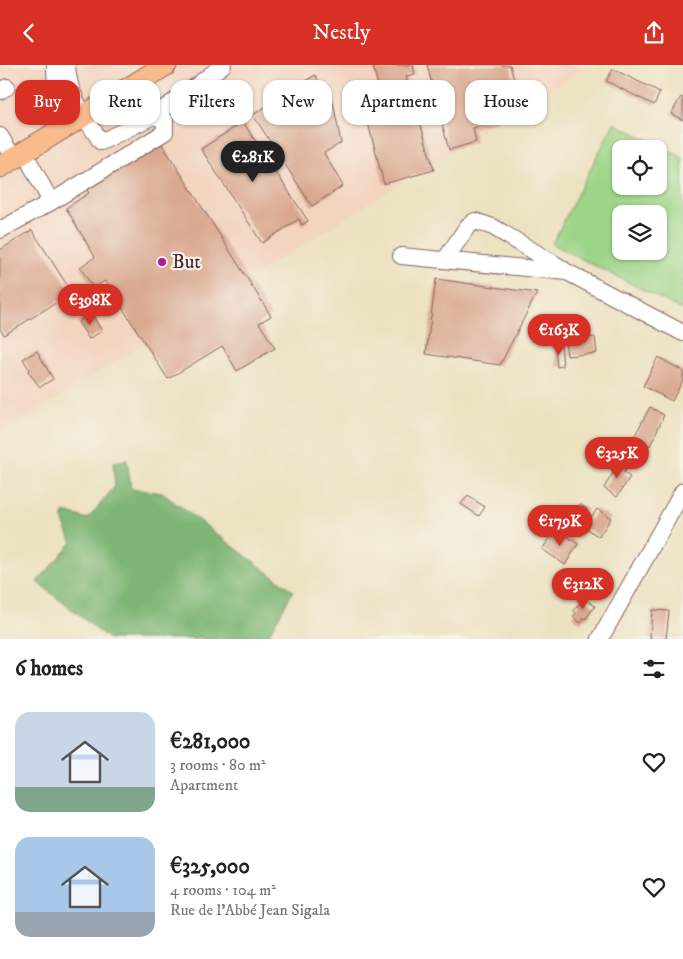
<!DOCTYPE html>
<html lang="en">
<head>
<meta charset="utf-8">
<style>
  body { margin:0; font-family:"IM FELL DW Pica",serif; background:#f2f2f2; color:#222; height:100vh; display:flex; flex-direction:column; font-size:19px; white-space:nowrap }
  * { box-sizing:border-box; margin:0 }
  p { font-size:16px; color:#767676 }
  .icon { flex:none; width:28px; height:28px; fill:none; stroke:currentColor; stroke-width:2; stroke-linecap:round; stroke-linejoin:round }
  .map { position:relative; height:574px; overflow:hidden }
  .panel { display:flex; flex-direction:column; background:#fff; flex:1 }
  .panel>* { flex:none }
  .top-card { position:absolute; left:15px; top:15px; width:654px; height:45px; display:flex; gap:10px }
  .buttons { position:absolute; left:612px; top:75px; display:grid; gap:10px }
  .buttons a { display:grid; place-items:center; width:55px; height:55px; border-radius:10px; background:#fff; box-shadow:0 1px 4px #0004; font-size:25px }
  .price { position:absolute; translate:-50% -42px; padding:0 11px; border-radius:18px; background:#d93025; color:#fff; font-size:16px; line-height:32px; filter:drop-shadow(0 1px 2px #0008) }
  .price::after { content:''; position:absolute; left:50%; top:30px; width:15px; height:11px; margin-left:-8px; background:inherit; clip-path:polygon(0 0,100% 0,50% 100%) }
  .price.selected { background:#222; color:#fff }
  ul { padding:0; list-style:none }
  li { display:flex; align-items:center; gap:15px; height:125px; padding:0 15px }
  li span { display:grid; place-items:center; flex:none; width:140px; height:100px; border-radius:15px; color:#555 }
  li>.icon { margin-inline-start:auto }
  span .icon { width:60px; height:60px; fill:#fffc; stroke-width:1 }
  li b { font-size:21px }
  h2 { display:flex; justify-content:space-between; align-items:center; height:60px; padding:0 15px; font-size:21px }
  .chip { padding:0 18px; border-radius:15px; background:#fff; box-shadow:0 1px 4px #0004; font-size:18px; line-height:45px }
  .chip.selected { background:#d93025; color:#fff }
  header { display:flex; justify-content:space-between; align-items:center; height:65px; padding:0 15px; background:#d93025; color:#fff; font-size:22px; font-weight:600 }
  .map>svg:first-child { display:block }
</style>
</head>
<body>
<header><svg class="icon" aria-label="back" viewBox="0 0 24 24"><path d="M15 5l-7 7 7 7"/></svg>Nestly<svg class="icon" aria-label="share" viewBox="0 0 24 24"><path d="M12 15V3M7 8l5-5 5 5M5 13v7h14v-7"/></svg></header>
<div class="map">
<svg width="683" height="574" viewBox="0 0 683 574">
  <rect width="100%" height="100%" fill="#f7f3e8"/>
  <filter id="ink" filterUnits="userSpaceOnUse"><feTurbulence type="fractalNoise" baseFrequency=".02" numOctaves="2"/><feDisplacementMap in="SourceGraphic" scale="10" xChannelSelector="R" yChannelSelector="G"/><feConvolveMatrix kernelMatrix="1 2 1 2 8 2 1 2 1" color-interpolation-filters="sRGB"/></filter>
  <filter id="wash" filterUnits="userSpaceOnUse"><feTurbulence type="fractalNoise" baseFrequency=".0096" numOctaves="4" result="noise"/><feDisplacementMap in="SourceGraphic" scale="20" xChannelSelector="R" yChannelSelector="G"/><feGaussianBlur stdDeviation="1.12" result="paint"/><feColorMatrix in="noise" values="0 0 0 0 0 0 0 0 0 0 0 0 0 0 0 0 0 1.4 0 .05"/><feComposite in="paint" operator="in"/></filter>
  <g filter="url(#wash)">
    <rect width="100%" height="100%" fill="#ece1c0"/>
    <path fill="#f3d4bf" d="M0,0H589L0,369Z"/>
    <path fill="#9dd588" stroke="#747a5a" fill-rule="evenodd" d="M614,58L683,93V245L552,179ZM621,84H659V121H621ZM621,149H659V186H621Z"/>
    <path fill="#7eb674" stroke="#646a50" d="M127,395L131,424L162,428L293,526L266,574H109L37,517L72,477L62,454L65,447L88,454L115,421L113,398Z"/>
    <g id="blocks">
      <path fill="#d9a890" d="M378,0H413L415,9L406,11L411,32L413,33L434,105L384,119L361,31L379,25L373,1Z
        M427,0H510L518,31L494,37L498,56L473,63L476,77L449,85Z
        M613,4L660,27L654,40L606,16Z
        M315,10L333,37L341,78L324,88L343,121L312,141L253,50Z
        M681,32L683,33V55L671,49Z
        M243,57L308,156L302,160L299,154L262,178L201,84Z
        M162,79L271,251L259,258L275,283L237,306L222,281L168,314L105,216L93,223L80,202L95,192L66,143L89,128L87,125Z
        M32,165L72,228L4,270L0,264V185Z
        M436,214L537,228L500,300L426,289Z
        M91,248L102,266L89,274L78,257Z
        M595,272L597,288L567,291L565,275Z
        M555,281H561L563,301L557,302Z
        M37,286L53,314L40,322L28,307L29,304L23,294Z
        M658,292L683,306V315L672,336L643,321Z
        M650,342L664,350L650,381L634,372Z
        M614,394L628,402L624,408L630,412L617,432L604,423L616,403L610,399Z
        M468,431L485,442L479,451L461,439Z
        M580,439L587,444L582,451L575,447Z
        M597,444L611,453L599,472L585,462Z
        M557,464L578,479L565,500L542,484Z
        M583,533L595,541L586,554L584,553L581,558L573,552L576,548L574,546Z
        M652,545L669,546L666,574H650Z"/>
    </g>
  </g>
  <g filter="url(#ink)">
    <use href="#blocks" fill-opacity="0" stroke="#83635f" stroke-width="1"/>
    <g fill="none" stroke-linecap="round" stroke-linejoin="round">
      <g stroke="#83635f" stroke-width="18">
        <path id="minor" d="M55,0L57,67
          M0,26L7,22
          M153,51L195,22L223,0
          M0,71L14,94
          M24,87L51,137L165,67V55L153,51L101,77C85,52 68,30 67,0
          M0,165L51,137
          M401,191L567,207L683,268
          M445,195L467,162L475,156L493,162L563,204
          M600,574L683,426"/>
      </g>
      <g stroke="#83635f" stroke-width="23">
        <path id="major" d="M0,102L166,0"/>
      </g>
      <use href="#minor" stroke="#fff" stroke-width="16"/>
      <use href="#major" stroke="#fabb8c" stroke-width="21"/>
    </g>
  </g>
  <circle fill="#b5179e" stroke="#f7f3e8" stroke-width="2" cx="162" cy="197" r="5"/>
  <g text-anchor="middle" dominant-baseline="central" stroke-width="4.5" stroke-linejoin="round" paint-order="stroke">
    <g font-size="20" fill="#4a1f2b" stroke="#f7f3e8" text-anchor="start">
      <text x="172" y="197">But</text>
    </g>
  </g>
</svg>
<div class="buttons">
<a><svg class="icon" aria-label="locate" viewBox="0 0 24 24"><circle cx="12" cy="12" r="6"/><path d="M12 2v4M12 18v4M2 12h4M18 12h4"/></svg></a>
<a><svg class="icon" aria-label="layers" viewBox="0 0 24 24"><path d="M12 4l9 5-9 5-9-5zM3 14l9 5 9-5"/></svg></a>
</div>
<b class="price selected" style="left:253px;top:118px">€281K</b>
<b class="price" style="left:90px;top:261px">€398K</b>
<b class="price" style="left:559px;top:291px">€163K</b>
<b class="price" style="left:617px;top:414px">€325K</b>
<b class="price" style="left:560px;top:482px">€179K</b>
<b class="price" style="left:583px;top:545px">€312K</b>
<div class="top-card">
<a class="chip selected">Buy</a>
<a class="chip">Rent</a>
<a class="chip">Filters</a>
<a class="chip">New</a>
<a class="chip">Apartment</a>
<a class="chip">House</a>
</div>
</div>
<section class="panel">
<h2>6 homes<svg class="icon" aria-label="filters" viewBox="0 0 24 24"><path d="M4 7h16M4 17h16"/><circle cx="9" cy="7" r="2"/><circle cx="15" cy="17" r="2"/></svg></h2>
<ul>
<li><span style="background:linear-gradient(#c9d6e8 75%,#7fa58c 0)"><svg class="icon" aria-label="home" viewBox="0 0 24 24"><path d="M3 11l9-7 9 7M6 9v11h12V9"/></svg></span><div><b>€281,000</b><p>3 rooms · 80 m²</p><p>Apartment</p></div><svg class="icon" aria-label="heart" viewBox="0 0 24 24"><path d="M12 20l-8-8c-3-5 5-10 8-4 3-6 11-1 8 4z"/></svg></li>
<li><span style="background:linear-gradient(#a9c7e8 75%,#9aa5b1 0)"><svg class="icon" aria-label="home" viewBox="0 0 24 24"><path d="M3 11l9-7 9 7M6 9v11h12V9"/></svg></span><div><b>€325,000</b><p>4 rooms · 104 m²</p><p>Rue de l'Abbé Jean Sigala</p></div><svg class="icon" aria-label="heart" viewBox="0 0 24 24"><path d="M12 20l-8-8c-3-5 5-10 8-4 3-6 11-1 8 4z"/></svg></li>
</ul>
</section>
</body>
</html>
